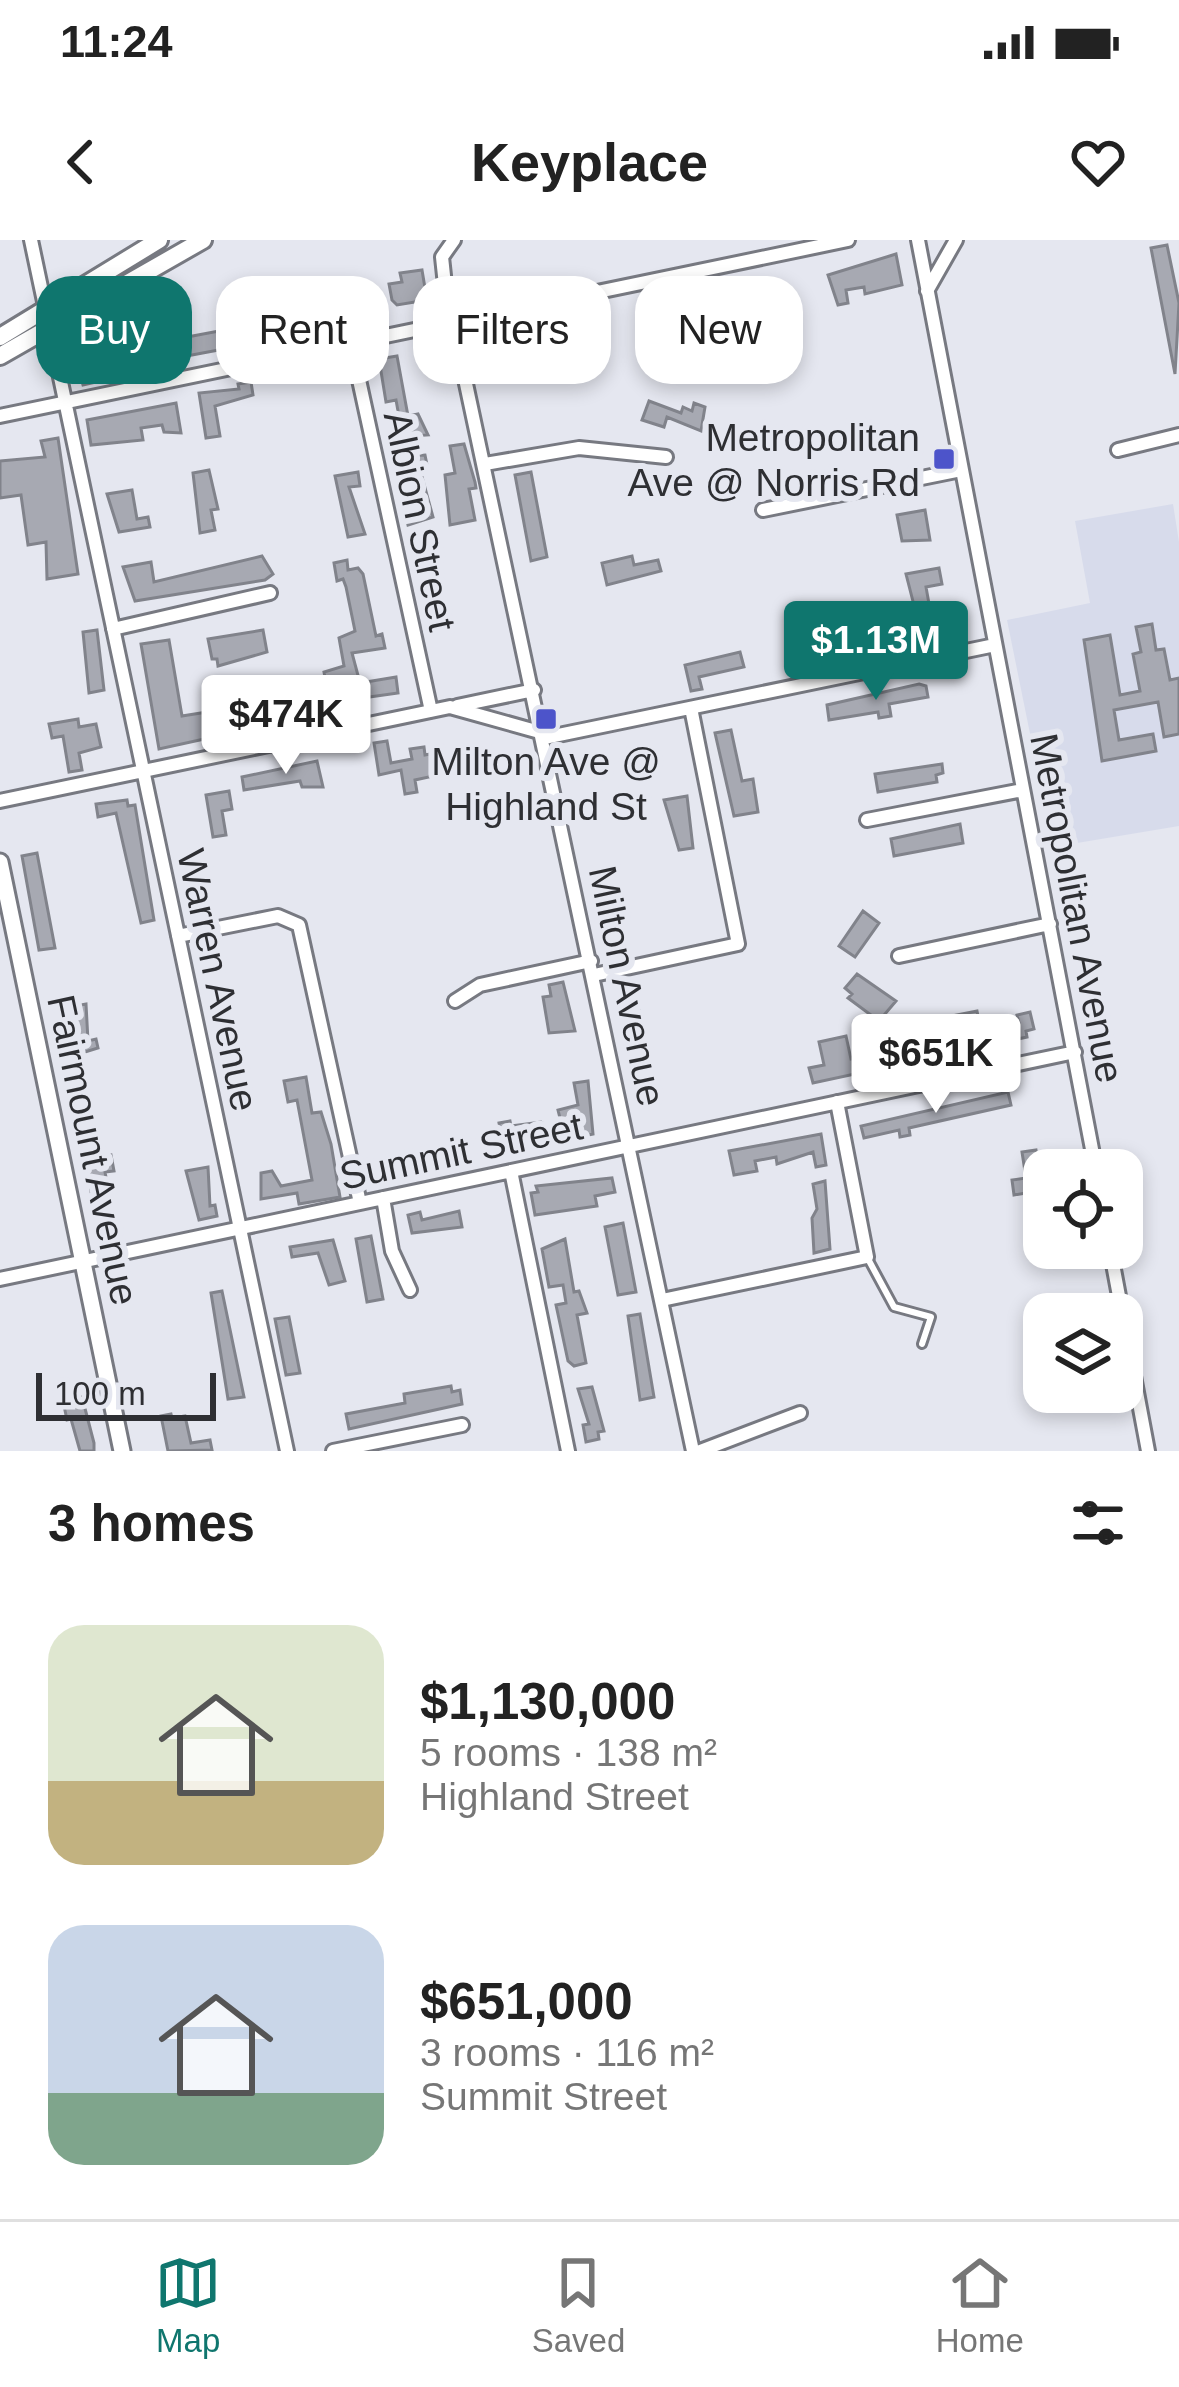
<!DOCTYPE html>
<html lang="en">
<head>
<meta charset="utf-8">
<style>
  body { margin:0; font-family:Helvetica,sans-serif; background:#f6f6f6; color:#222; height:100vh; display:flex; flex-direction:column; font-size:45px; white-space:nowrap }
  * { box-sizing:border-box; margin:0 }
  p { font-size:39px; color:#767676 }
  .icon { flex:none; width:66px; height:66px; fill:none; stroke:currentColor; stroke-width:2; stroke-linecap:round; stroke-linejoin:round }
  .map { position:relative; height:1211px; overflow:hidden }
  .side { display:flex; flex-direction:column; background:#fff; flex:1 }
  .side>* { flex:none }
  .banner { position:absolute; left:36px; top:36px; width:1107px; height:108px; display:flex; gap:24px }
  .controls { position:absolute; left:1023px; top:909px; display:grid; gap:24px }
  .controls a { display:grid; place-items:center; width:120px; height:120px; border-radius:24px; background:#fff; box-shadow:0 6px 18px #0003; font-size:60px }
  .scale { position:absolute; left:36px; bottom:30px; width:180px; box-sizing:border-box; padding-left:12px; border:6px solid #2e2f33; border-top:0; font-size:33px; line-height:42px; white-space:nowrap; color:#2e2f33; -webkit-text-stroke:9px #e5e7f0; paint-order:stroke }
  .price { position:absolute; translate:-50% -102px; padding:0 27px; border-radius:12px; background:#fff; color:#222; font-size:39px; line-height:78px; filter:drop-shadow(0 3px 6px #0008) }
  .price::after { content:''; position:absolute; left:50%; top:72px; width:36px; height:27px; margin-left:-18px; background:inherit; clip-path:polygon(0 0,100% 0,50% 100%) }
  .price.active { background:#0f766e; color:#fff }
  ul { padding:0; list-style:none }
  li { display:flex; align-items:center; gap:36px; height:300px; padding:0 48px }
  li span { display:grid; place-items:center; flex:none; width:336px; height:240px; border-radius:36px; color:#555 }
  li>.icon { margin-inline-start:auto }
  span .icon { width:144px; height:144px; fill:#fffc; stroke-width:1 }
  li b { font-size:51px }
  h2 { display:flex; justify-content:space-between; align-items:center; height:144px; padding:0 48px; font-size:51px }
  .pill { padding:0 42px; border-radius:36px; background:#fff; box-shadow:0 6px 18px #0003; font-size:42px; line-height:108px }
  .pill.active { background:#0f766e; color:#fff }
  .status { display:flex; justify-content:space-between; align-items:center; height:84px; padding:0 60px; background:#fff; direction:ltr }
  .status svg { height:33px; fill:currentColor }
  header { display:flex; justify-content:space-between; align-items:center; height:156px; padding:0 48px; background:#fff; font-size:54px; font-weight:600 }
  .tab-bar { display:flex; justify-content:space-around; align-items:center; height:168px; border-top:3px solid #e0e0e0; background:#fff; font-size:33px; color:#767676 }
  .tab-bar a { display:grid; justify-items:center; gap:6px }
  .tab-bar .active { color:#0f766e }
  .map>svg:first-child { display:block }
</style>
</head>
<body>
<div class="status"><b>11:24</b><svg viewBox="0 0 49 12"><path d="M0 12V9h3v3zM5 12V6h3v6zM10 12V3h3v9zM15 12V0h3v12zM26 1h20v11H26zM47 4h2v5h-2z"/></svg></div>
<header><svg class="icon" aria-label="back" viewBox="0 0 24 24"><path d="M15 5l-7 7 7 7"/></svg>Keyplace<svg class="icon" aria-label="heart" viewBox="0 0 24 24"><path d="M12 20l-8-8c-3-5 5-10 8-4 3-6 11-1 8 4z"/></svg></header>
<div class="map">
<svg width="1179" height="1211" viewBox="0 0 1179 1211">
  <rect width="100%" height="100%" fill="#e5e7f0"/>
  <path fill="#d7dbeb" d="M1173,264L1179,302V586L1053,607L1007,380L1090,363L1075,281Z"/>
  <path fill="#a7a9b2" stroke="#81838b" stroke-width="3" d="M1167,5L1179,63L1175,134L1151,8Z
    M896,14L902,45L865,54L864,47L846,50L848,63L838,65L828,35Z
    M422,30L427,60L397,65L392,60L389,44L402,42L400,33Z
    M698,52L705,101L694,103L698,120L684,123L679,98L670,100L667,85L660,86L658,77L664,73L662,60Z
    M240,87V106L176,118L177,125L162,129L158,110L183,105L182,98Z
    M117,110L122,136L83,145L77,123L84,121L82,115Z
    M397,116L408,176L418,174L428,195L395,197L393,183L400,182L396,160L386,162L379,119Z
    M251,142L253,155L215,166L220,196L206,198L199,153L239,149L238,144Z
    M649,161L681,173L683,167L692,171L694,163L705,167L701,191L667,177L664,187L642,180Z
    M176,163L181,193L164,192L162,185L141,188L143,200L91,205L87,180Z
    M58,198L78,334L47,339L46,302L28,305L21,255L0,258V221L45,217L41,201Z
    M464,204L475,242L476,248L469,249L475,280L450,285L445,235L455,233L450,206Z
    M425,215L427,225L419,226L433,277L408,285L392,217Z
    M209,230L218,269L211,270L215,290L200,293L193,233Z
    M358,232L360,246L349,247L365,294L348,297L335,236Z
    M531,232L547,317L531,321L515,235Z
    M132,250L137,279L148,277L150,287L119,292L107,254Z
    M925,270L930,300L902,301L897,275Z
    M262,316L273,334L265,340L135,361L123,327L151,322L154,342Z
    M632,316L634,325L658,320L661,331L607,345L602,323Z
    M347,320L348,330L358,328L363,334L376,396L382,394L385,408L352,413L360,443L396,437L398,453L348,460L344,440L326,443L324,432L344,426L339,398L355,391L346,347L343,339L337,341L334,323Z
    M939,328L942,344L926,347L931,375L917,377L906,334Z
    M1152,384L1156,410L1164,409L1170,440L1179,438V494L1164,497L1158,462L1114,470L1119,500L1153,494L1156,511L1102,521L1084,400L1110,395L1120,455L1140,451L1133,414L1141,412L1136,387Z
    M97,390L104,450L89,453L83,392Z
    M263,390L267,412L218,426L217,419H212L208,399Z
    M169,400L182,476L232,468L236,492L159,509L141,404Z
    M740,412L744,427L699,437L702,449L691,451L685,425Z
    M919,444L926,446L928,457L889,464L891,476L879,478L878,472L829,480L827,465Z
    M272,454L274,464L305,459L307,472L256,480L254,465L261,464L259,456Z
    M78,479L79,487L96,484L101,507L79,513L82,530L69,532L63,496L52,498L49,484Z
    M731,490L742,541L753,539L758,572L734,576L715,493Z
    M387,501L391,523L412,519L410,509L424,507L425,515L430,514L433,530L429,537L415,540L417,552L405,554L401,530L379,535L374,503Z
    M317,521L323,547H302L300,541L244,550L242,537Z
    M942,524L943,533L936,535L937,542L878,552L875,534Z
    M229,551L232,569L222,571L226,595L213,597L206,555Z
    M687,556L693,608L679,610L664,560Z
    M127,560L128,566L135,565L154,680L141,683L116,573L98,577L96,564Z
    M960,584L963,603L894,616L891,599Z
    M37,613L55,708L39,710L22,616Z
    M863,671L879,683L855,717L839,706Z
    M857,734L896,761L879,781L848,758L852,754L845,748Z
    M563,742L575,791L549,793L543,757L551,756L549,745Z
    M636,756L646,805L630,809L620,759Z
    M86,764L88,801L96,799L98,808L72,816L69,801L79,799L76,780L66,782L64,768Z
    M977,771L981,791L1019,783L1017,775L1030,772L1034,789L1026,791L1027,797L813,843L809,828L824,825L819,802L846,796L851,819L904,808L900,786L910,784L913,805L956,796L952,776Z
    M306,837L312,873L321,872L331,904L340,957L299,964L297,953L261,959V933L272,931L281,946L312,940L297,860L288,862L284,841Z
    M588,841L593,894L579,897L576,878L561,882L558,870L578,865L574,843Z
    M1008,852L1011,865L909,888L910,895L900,897L899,890L864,898L861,886Z
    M510,881L511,886L541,882L547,886L550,902L503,906L499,883Z
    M821,894L826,925L816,927L813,912L777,924L776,917L755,921L757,931L734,935L729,911Z
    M1036,910L1043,950L1014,955L1012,940L1026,938L1022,912Z
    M111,915L114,931L105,932L110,958L92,961L88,919Z
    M208,927L210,966L215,965L217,976L199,980L186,931Z
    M612,938L615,952L595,956L597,966L535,975L531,953L538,952L536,946Z
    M825,941L830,1009L814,1013L812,978L817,969L813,944Z
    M459,971L462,987L412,993L408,975L420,972L422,980Z
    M623,983L636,1052L618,1055L605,987Z
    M371,996L383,1059L367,1062L356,999Z
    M565,999L574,1052L579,1051L587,1073L577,1075L586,1123L574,1126L568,1121L556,1065L566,1063L563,1045L549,1047L542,1009Z
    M333,1000L345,1041L329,1045L318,1013L292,1017L290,1007Z
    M222,1051L244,1157L228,1159L211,1053Z
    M640,1074L654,1157L640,1160L628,1076Z
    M289,1077L300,1133L286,1135L275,1079Z
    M451,1146L452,1152L460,1150L462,1164L349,1189L346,1174L405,1163L404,1154Z
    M592,1147L604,1191L598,1192L599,1199L586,1202L583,1185L589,1184L578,1149Z
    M82,1157L94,1203V1211H80L71,1179L67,1180L63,1161Z
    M171,1174L172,1178L185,1176L191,1203L210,1200L212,1210L168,1211L161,1176Z"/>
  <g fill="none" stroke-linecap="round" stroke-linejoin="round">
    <g stroke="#777981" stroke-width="12">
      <path id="service" d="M867,1017L894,1067L931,1077L922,1104"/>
    </g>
    <g stroke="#777981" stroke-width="18">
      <path id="minor" d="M31,0L287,1211
        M454,0L442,17L445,45L693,1211
        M918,0L1096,930
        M927,51L956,0
        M351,103L431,471
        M0,176L848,0
        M1118,210L1179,195
        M485,224L579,208L666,217
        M763,270L961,230
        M113,389L270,353
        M457,466L534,450
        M544,498L995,405
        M0,561L450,467L543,493
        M867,580L1023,550
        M178,696L278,676L299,685L360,963
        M899,716L1050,684
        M594,735L738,704L691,468
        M455,761L480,745L591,721
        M511,931L568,1211
        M383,958L392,1011L410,1050
        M1110,1008L1148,1211
        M0,1039L1075,812
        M662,1060L867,1017L837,862
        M333,1211L462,1185
        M700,1211L800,1173"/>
    </g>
    <g stroke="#777981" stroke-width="21">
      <path id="tertiary" d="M0,622L122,1211"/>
    </g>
    <g stroke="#777981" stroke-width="22">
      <path id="secondary" d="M0,97L159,0
        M0,116L203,0"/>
    </g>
    <use href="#service" stroke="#fff" stroke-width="6"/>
    <use href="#minor" stroke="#fff" stroke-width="12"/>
    <use href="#tertiary" stroke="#fff" stroke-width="15"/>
    <use href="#secondary" stroke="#fff" stroke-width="16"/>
  </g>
  <g fill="#4d54ca" stroke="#e5e7f0" stroke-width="4.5">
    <rect x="932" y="207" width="24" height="24" rx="6"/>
    <rect x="534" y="467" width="24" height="24" rx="6"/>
  </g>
  <g text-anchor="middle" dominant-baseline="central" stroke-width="12" stroke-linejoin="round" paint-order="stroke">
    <g font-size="39" fill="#2e2f33" stroke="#e5e7f0" text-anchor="end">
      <text x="920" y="197">Metropolitan<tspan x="920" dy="45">Ave @ Norris Rd</tspan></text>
      <text x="546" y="521" text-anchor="middle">Milton Ave @<tspan x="546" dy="45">Highland St</tspan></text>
    </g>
    <g font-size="39" fill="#2e2f33" stroke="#e5e7f0">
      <text transform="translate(420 281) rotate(78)">Albion Street</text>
      <text transform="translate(1077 668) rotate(79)">Metropolitan Avenue</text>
      <text transform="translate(218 740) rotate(78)">Warren Avenue</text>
      <text transform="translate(627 746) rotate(78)">Milton Avenue</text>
      <text transform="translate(93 910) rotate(78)">Fairmount Avenue</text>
      <text transform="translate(461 911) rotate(-12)">Summit Street</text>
    </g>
  </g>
</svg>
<div class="controls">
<a><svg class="icon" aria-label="locate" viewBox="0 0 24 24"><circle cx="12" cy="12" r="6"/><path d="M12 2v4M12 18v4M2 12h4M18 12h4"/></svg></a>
<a><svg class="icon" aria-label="layers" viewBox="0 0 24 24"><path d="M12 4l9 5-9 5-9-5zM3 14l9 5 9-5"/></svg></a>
</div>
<div class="scale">100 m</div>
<b class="price active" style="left:876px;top:463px">$1.13M</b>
<b class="price" style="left:286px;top:537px">$474K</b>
<b class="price" style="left:936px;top:876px">$651K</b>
<div class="banner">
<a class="pill active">Buy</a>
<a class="pill">Rent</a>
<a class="pill">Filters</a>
<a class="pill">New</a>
</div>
</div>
<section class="side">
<h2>3 homes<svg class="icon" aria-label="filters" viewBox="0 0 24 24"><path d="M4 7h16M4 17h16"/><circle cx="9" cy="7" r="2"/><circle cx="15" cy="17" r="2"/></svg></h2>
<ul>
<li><span style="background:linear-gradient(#dfe7d0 65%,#c2b280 0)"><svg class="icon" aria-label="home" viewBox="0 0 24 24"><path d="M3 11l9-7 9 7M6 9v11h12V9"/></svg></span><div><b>$1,130,000</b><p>5 rooms · 138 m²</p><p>Highland Street</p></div></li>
<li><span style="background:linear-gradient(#c9d6e8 70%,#7fa58c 0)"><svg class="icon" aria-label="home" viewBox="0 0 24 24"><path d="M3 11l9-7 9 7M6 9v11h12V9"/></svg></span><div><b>$651,000</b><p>3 rooms · 116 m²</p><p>Summit Street</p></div></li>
</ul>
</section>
<nav class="tab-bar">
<a class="active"><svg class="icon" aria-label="map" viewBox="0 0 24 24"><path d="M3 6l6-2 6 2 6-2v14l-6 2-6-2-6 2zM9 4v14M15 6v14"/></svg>Map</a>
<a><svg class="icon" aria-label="saved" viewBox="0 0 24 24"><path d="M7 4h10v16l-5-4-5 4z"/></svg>Saved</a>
<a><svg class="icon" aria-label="home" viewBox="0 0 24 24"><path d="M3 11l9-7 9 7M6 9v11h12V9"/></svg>Home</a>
</nav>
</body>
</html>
